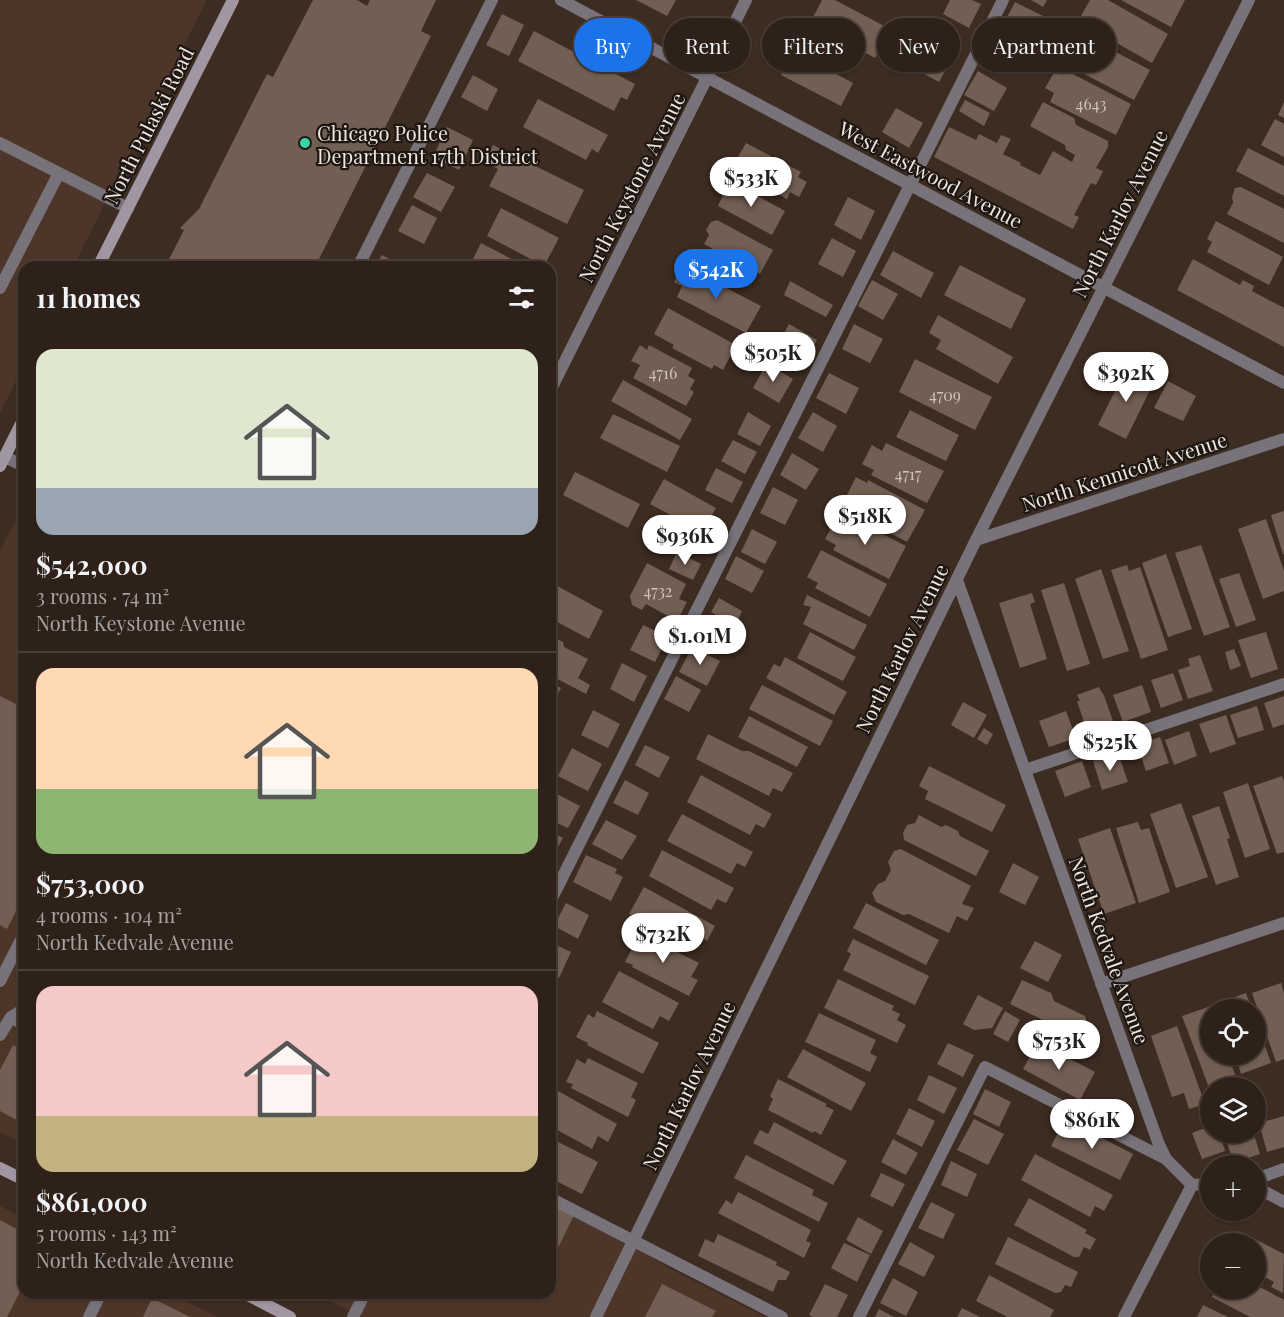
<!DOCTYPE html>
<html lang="en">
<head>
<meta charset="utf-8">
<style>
  body { margin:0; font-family:"Playfair Display",serif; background:#3a2e26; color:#f1f3f6; height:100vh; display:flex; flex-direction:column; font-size:22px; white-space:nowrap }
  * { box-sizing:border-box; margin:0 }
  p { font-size:20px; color:#a7a3a2 }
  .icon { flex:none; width:33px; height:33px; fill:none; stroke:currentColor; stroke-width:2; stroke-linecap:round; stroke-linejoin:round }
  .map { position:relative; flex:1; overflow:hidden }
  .panel { position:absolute; left:18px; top:261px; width:538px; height:1038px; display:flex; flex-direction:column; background:#2e2119; border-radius:18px; box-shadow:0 2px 4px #0004,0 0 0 2px #493e38 }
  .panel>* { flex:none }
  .top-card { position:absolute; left:574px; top:18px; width:570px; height:54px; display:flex; gap:12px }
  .controls { position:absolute; left:1200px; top:999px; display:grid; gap:12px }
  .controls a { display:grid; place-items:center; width:66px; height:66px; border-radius:50%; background:#2e2119; box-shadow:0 2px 4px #0004,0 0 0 2px #493e38; font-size:30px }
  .price { position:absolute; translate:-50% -51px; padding:0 14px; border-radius:21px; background:#fff; color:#222; font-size:20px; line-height:39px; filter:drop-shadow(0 2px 3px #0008) }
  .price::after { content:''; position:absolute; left:50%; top:36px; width:18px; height:14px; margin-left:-9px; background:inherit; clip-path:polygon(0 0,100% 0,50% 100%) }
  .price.selected { background:#1a73e8; color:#fff }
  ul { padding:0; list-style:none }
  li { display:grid; align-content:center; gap:12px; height:318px; padding:0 18px }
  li+li { border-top:2px solid #493e38 }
  li span { display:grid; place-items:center; height:186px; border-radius:18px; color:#555 }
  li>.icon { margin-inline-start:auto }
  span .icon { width:108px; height:108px; fill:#fffc; stroke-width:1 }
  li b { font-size:26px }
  h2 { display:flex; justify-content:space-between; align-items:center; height:72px; padding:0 18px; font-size:26px }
  .tag { padding:0 21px; border-radius:27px; background:#2e2119; box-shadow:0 2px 4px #0004,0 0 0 2px #493e38; font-size:21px; line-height:54px }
  .tag.selected { background:#1a73e8; color:#fff }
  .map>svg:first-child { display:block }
</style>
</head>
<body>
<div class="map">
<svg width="1284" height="1317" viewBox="0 0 1284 1317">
  <rect width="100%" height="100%" fill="#3d2c21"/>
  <path fill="#4d3629" d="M0,0H207L73,267H24V365L0,413Z
    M24,504L23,929L24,1144L0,1132V551Z
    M551,1197L592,1218L665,1266L765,1317H362L315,1293H550Z
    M0,1206L24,1218V1293H170L217,1317H0Z"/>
  <path fill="#725f53" d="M313,0H357L367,6L370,0H436L421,31L431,36L315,267H165L184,230L180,228L199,209L267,74L273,77Z
    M636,0H676L667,16Z
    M822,0H835L890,29L875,58L810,23Z
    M950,0H972L981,4L969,28L943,14Z
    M1031,0H1047L1043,7Z
    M1090,0H1108L1168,34L1152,63L1078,21Z
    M1121,0H1185L1171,27Z
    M1015,2L1053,21L1046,34L1032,27L1024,41L1001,29Z
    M502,14L524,25L509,56L486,45Z
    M1074,30L1150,70L1134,100L1069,66L1070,60L1061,55Z
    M534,31L635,84L627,100L621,97L614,111L518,61Z
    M1004,38L1017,44L1012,54L1003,50L997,62L990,58L995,46L999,49Z
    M929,44L953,57L939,82L915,69Z
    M793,51L853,83L841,106L781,75Z
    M1065,70L1131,104L1116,135L1050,102L1054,93L1045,88L1055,71L1062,75Z
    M978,71L1007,88L994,111L964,95Z
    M473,75L498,89L487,111L461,97Z
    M538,99L608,135L598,153L592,149L586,160L523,127Z
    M965,100L990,113L984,126L959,111Z
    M1043,102L1074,118L1076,125L1108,141V147L1096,168L1103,171L1096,185L1091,183L1074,215L1079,217L1073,229L934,157L949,127L976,140L979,134L997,143L1001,135L1011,139L1003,154L1021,163L1020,165L1040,175L1053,151L1072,162L1075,155L1066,150L1065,145L1030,126Z
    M1284,102V118L1278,115Z
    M896,108L923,123L909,148L882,132Z
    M1275,119L1284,124V157L1261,145Z
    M447,127L473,140L459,170L433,157Z
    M746,143L801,172L798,177L807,182L799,197L790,192L787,199L731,169Z
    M493,145L584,190L567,224L489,186L498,169L485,162Z
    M1248,148L1284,166V196L1236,171Z
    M427,173L455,187L441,212L413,197Z
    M731,181L785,211L772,235L718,206L723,195L722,191L725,184Z
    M1241,187L1284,209V243L1227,214L1233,203L1232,197L1235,188Z
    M848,197L875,211L861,240L834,225Z
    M412,205L437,218L424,244L398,231Z
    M501,208L559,238L544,266L487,236Z
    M717,220L773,250L760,274L704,244L709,235L706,230L711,222Z
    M1216,221L1283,257L1269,285L1207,252L1212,242L1207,239Z
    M832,238L856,251L843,277L818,264Z
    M481,243L527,267H469Z
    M893,251L934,273L921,298L880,275Z
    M382,255L404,267H375Z
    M1193,259L1240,285L1243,280L1254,286L1252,291L1284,308V347L1177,290Z
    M682,265L761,306L746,333L677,297L682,286L674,282Z
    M960,265L1026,299L1011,329L944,295Z
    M872,280L898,294L883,320L858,306Z
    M790,281L833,305L826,317L784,295Z
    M668,308L736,345L723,370L714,365L712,369L672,348L674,345L654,334Z
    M938,315L1013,357L998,384L936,349L941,340L929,333Z
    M789,324L817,340L802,366L774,351Z
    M854,324L883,339L870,363L842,349Z
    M640,345L647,350L649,345L692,368L688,376L695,380L690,389L694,392L686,406L633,378L640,365L631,361Z
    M915,359L992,397L975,430L899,392Z
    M767,363L793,379L779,403L753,388Z
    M1127,367L1155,380L1126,439L1098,425Z
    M829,373L859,388L846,414L816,398Z
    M623,380L692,419L680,440L611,401Z
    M1168,381L1196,396L1183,421L1154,408Z
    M910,410L959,435L946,461L896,437Z
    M748,412L771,426L760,446L737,434Z
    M813,412L837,426L823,452L798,438Z
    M613,414L680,446L667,472L600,438Z
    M733,440L757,452L745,474L721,461Z
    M886,443L944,471L927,503L871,475L874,470L862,464L872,445L882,451Z
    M792,453L819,469L806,490L780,475Z
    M716,468L743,482L732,503L705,490Z
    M575,472L640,504L628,528L563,495Z
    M856,477L867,483L868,480L925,510L907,542L852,513L853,511L842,505Z
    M664,479L716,508L702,532L650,504Z
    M773,487L798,500L785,525L760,513Z
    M1284,511V554H1283L1271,515Z
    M838,515L848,520L849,517L906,546L889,579L833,550L836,545L825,539Z
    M1266,519L1284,571V591L1263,599L1238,529Z
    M752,529L777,542L765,564L741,552Z
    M1201,545L1230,627L1204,636L1175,553Z
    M821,550L887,584L870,617L815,588L818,583L807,577Z
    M677,552L701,564L693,580L669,569Z
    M1166,554L1192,629L1168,637L1142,563Z
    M736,556L764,571L752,593L725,579Z
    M647,563L686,584L679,599L687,602L677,621L646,604L642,610L632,605L630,596Z
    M1127,565L1129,571L1140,567L1168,650L1141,659L1111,570Z
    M1101,569L1129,651L1103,659L1075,579Z
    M1239,573L1256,620L1236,627L1219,579Z
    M550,582L603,611L589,639L550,618Z
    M1064,583L1090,664L1067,671L1041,590Z
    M1032,593L1035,602L1030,604L1047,659L1020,668L999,603Z
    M807,595L867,625L854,650L803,624L811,607L803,605Z
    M719,598L742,611L735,626L711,612Z
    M707,620L731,633L719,654L695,641Z
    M643,625L668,637L655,662L630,650Z
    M810,632L856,657L843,681L797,658Z
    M1266,632L1278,669L1251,678L1238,640Z
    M550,636L563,642L564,647L588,659L578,678L590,685L586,694L550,675Z
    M692,647L720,661L707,686L679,672Z
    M1234,649L1241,666L1230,670L1225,652Z
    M1200,655L1213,691L1188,699L1178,670L1190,666L1188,659Z
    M785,657L847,692L834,715L766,678L774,664L780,667Z
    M622,663L647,676L634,702L610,689Z
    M1173,673L1183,700L1161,708L1151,680Z
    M676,676L701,690L689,712L664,699Z
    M550,682L561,688L550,708Z
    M762,685L833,721L820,746L749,709Z
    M1142,685L1151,712L1123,722L1113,695Z
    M1099,687L1102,693H1103L1113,721L1087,731L1077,701H1080L1077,695Z
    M0,696L24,708V896L7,929L0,925Z
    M1284,696V724L1273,728L1264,703Z
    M963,702L987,715L974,738L951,725Z
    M1257,706L1264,730L1238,738L1230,715Z
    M593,710L620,724L608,748L581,735Z
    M1066,711L1076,738L1049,747L1039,721Z
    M1226,715L1236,744L1210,753L1199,724Z
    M749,716L808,747L797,767L738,737Z
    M984,728L993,734L987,745L977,739Z
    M1189,731L1197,756L1174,765L1165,740Z
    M708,734L742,751H749L793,773L782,792L773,788L769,796L696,759Z
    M1160,737L1169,763L1146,771L1137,745Z
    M645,745L670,757L659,778L635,765Z
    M572,748L602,764L588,791L558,776Z
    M1118,753L1128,782L1102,790L1093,761Z
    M1082,761L1091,787L1065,797L1055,771Z
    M929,766L1006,805L992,832L925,799L928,791L919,786Z
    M701,775L772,814L764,828L756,824L750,835L687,802Z
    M1282,776L1284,781V852L1277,854L1253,786Z
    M625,780L649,793L638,815L613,803Z
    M1248,783L1270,849L1245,858L1223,792Z
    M555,793L580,806L568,828L550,820V801Z
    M1181,803L1208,877L1176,888L1150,814Z
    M1219,806L1230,838L1227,839L1239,877L1216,885L1192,816Z
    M682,814L753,852L745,867L737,863L731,874L667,841Z
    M919,815L941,827L946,825L958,831L960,836L989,851L976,876L904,840L903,833L907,825L915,823Z
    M606,820L637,836L622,860L592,844Z
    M1138,822L1141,830L1149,828L1170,892L1139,903L1116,828Z
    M1110,828L1136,903L1104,914L1078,839Z
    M550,831L563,838L550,862Z
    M901,849L971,886L962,904L974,908L967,921L957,916L949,933L909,914L903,915L876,902L872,893L878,884L885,881L891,870L888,862L894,851Z
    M662,850L734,888L726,903L717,899L711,910L649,876Z
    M586,855L617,869L615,873L623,877L611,901L573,882Z
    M1013,863L1039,877L1025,905L999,892Z
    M644,887L715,926L707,941L699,936L693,947L629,914Z
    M566,903L589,915L578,939L554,926Z
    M866,903L939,940L926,965L853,928Z
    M640,933L699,963L691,977L698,980L689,996L632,967L633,965L625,962Z
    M853,939L929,976L915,1005L843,970L851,954L847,951Z
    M1035,941L1062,955L1048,982L1020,968Z
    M550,942L571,952L559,978L550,974Z
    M619,971L679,1003L669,1021L660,1016L653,1029L602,1002Z
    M838,979L894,1006L892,1010L900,1014L897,1020L906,1025L897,1043L824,1008Z
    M1022,980L1051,993L1054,1001L1085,1016L1087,1022L1083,1029L1086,1031L1080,1044L1047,1028L1045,1021L1010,1004Z
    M1281,983L1284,993V1059L1276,1062L1252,993Z
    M1246,993L1252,1010H1218L1216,1004Z
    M978,995L1003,1008L992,1028L974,1030L963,1024Z
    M1211,1006L1212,1010H1210V1054H1228L1235,1075L1208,1085L1182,1016Z
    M597,1011L659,1043L643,1074L587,1045L588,1043L576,1037L588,1014L594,1018Z
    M1005,1011L1020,1020L1008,1042L993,1034Z
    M819,1013L876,1040L870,1053L877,1057L870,1072L805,1042Z
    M1256,1021L1271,1063L1241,1074L1235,1054H1256Z
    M1177,1026L1205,1104L1189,1109L1184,1093L1172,1097L1151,1036Z
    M1038,1042L1095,1072L1080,1100L1023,1069Z
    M948,1043L974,1055L963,1077L937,1064Z
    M13,1045L24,1051V1124L0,1111V1070Z
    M803,1049L866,1083L851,1111L787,1077Z
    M588,1058L638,1083L631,1097L636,1100L628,1117L571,1088L573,1084L566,1082L577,1059L585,1064Z
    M929,1075L957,1088L944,1114L917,1100Z
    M778,1079L827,1104L825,1106L834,1110L821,1135L814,1131L813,1133L768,1110L773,1099L770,1096Z
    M985,1089L1011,1102L999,1127L973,1114Z
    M558,1091L617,1124L608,1142L598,1136L592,1149L550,1126V1097L554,1099Z
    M909,1108L935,1121L922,1147L896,1134Z
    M1284,1116V1147L1267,1152L1259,1123Z
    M974,1119L1004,1134L988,1165L957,1150Z
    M1065,1119L1133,1154L1120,1180L1051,1146Z
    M774,1122L847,1161L833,1185L753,1143L760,1130L768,1134Z
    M1210,1126V1132H1219L1225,1151L1202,1159L1192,1133Z
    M1229,1132H1253L1260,1154L1234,1163L1224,1134Z
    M550,1138L598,1162L582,1194L550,1178Z
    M893,1139L918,1153L906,1175L881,1162Z
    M1035,1154L1113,1195L1104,1211L1095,1206L1090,1217L1021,1180Z
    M746,1155L814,1190L812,1195L828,1203L819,1222L734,1178Z
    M951,1161L977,1174L967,1197L941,1185Z
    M881,1173L905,1184L893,1207L870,1196Z
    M738,1192L811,1230L806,1241L811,1243L804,1258L718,1213L726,1200L732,1204Z
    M1029,1198L1087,1230L1085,1233L1096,1239L1090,1250L1084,1247L1079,1257H1074L1014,1225Z
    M931,1202L955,1214L943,1239L918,1228Z
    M550,1203L574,1215L559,1246L550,1242Z
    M858,1217L883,1231L871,1254L846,1240Z
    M0,1220L24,1233V1284L7,1317H0Z
    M1239,1231L1284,1254L1283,1293L1271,1287L1274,1282L1256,1272V1244H1232Z
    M718,1234L777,1262L776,1265L790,1272L786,1280H778L773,1292L698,1256L705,1239L714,1243Z
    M1008,1237L1078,1272L1071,1287L1065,1285L1061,1292L1055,1293L995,1264Z
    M910,1242L935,1256L924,1277L898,1264Z
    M844,1243L870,1255L857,1282L831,1268Z
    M989,1275L1054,1310L1050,1317H1008L976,1301Z
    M893,1278L918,1292L906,1316L880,1303Z
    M662,1284L716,1311L712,1317H645Z
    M825,1284L848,1295L837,1317H813L809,1315Z
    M1256,1285L1284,1300V1317H1250L1212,1297L1217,1288H1256Z
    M152,1298L190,1317H143Z
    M1203,1305L1228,1317H1197Z
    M962,1308L980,1317H957Z
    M879,1309L894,1317H875Z"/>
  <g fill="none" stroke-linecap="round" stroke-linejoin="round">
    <path stroke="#78727a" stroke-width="12" d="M358,267L492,0
      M0,288L59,173
      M5,457L24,466
      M1025,770L1284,684
      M550,902L1003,0
      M0,981L24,934
      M11,1017L24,1025
      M0,1035L11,1017L24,1009
      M1256,1179L1284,1169
      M550,1198L782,1317
      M353,1317L365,1293
      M859,1317L985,1067L1166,1159"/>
    <path stroke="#78727a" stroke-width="12" d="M561,0L1284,383
      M0,143L128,208
      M550,391L746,0
      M976,540L1284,439
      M957,580L1158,1142L1166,1159L1192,1185
      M1101,984L1284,923
      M1192,1185L1210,1184
      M1256,1187L1284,1202
      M89,1317L101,1293
      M596,1317L976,540L1249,0
      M1124,1317L1192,1185"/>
    <path stroke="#a197a3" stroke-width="12" d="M98,267L233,0
      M0,466L24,418
      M0,1168L24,1180
      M244,1293L290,1317"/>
  </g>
  <circle fill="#3bd4a4" stroke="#1e1611" stroke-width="2" cx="305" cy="143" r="6"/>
  <g text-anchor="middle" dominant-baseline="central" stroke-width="4.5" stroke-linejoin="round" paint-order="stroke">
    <g font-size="16" fill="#d0c3bb">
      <text x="1091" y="103">4643</text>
      <text x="663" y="372">4716</text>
      <text x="945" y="394">4709</text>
      <text x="908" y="473">4717</text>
      <text x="658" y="590">4732</text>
    </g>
    <g font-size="20" fill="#f0e4de" stroke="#1e1611">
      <text transform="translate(148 125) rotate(-63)">North Pulaski Road</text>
      <text transform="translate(931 174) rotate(28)">West Eastwood Avenue</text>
      <text transform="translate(631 187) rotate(-63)">North Keystone Avenue</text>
      <text transform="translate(1119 213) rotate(-63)">North Karlov Avenue</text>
      <text transform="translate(1124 471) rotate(-18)">North Kennicott Avenue</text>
      <text transform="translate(901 648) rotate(-64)">North Karlov Avenue</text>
      <text transform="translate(1110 950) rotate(70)">North Kedvale Avenue</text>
      <text transform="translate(688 1085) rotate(-64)">North Karlov Avenue</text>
    </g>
    <g font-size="20" fill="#f0e4de" stroke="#1e1611" text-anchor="start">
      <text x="317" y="132">Chicago Police<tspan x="317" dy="23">Department 17th District</tspan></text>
    </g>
  </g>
</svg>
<div class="controls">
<a><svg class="icon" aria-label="locate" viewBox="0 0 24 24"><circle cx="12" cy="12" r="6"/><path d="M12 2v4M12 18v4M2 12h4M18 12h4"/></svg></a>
<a><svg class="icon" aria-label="layers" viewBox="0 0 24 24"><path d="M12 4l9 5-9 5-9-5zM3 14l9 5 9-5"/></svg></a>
<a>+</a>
<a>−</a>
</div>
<b class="price" style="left:751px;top:208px">$533K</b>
<b class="price selected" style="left:716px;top:300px">$542K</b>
<b class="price" style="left:773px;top:383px">$505K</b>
<b class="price" style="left:1126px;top:403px">$392K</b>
<b class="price" style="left:865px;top:546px">$518K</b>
<b class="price" style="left:685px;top:566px">$936K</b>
<b class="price" style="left:700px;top:666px">$1.01M</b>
<b class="price" style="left:1110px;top:772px">$525K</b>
<b class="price" style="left:663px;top:964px">$732K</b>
<b class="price" style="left:1059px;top:1071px">$753K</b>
<b class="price" style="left:1092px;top:1150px">$861K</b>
<div class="top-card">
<a class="tag selected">Buy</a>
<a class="tag">Rent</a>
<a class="tag">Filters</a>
<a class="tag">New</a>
<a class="tag">Apartment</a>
</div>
<section class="panel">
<h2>11 homes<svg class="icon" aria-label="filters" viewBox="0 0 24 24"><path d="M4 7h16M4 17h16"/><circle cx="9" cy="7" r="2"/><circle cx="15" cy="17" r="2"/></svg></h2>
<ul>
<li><span style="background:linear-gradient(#dfe7d0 75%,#9aa5b1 0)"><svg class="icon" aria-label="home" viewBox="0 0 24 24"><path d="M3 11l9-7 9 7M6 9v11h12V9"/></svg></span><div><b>$542,000</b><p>3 rooms · 74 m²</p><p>North Keystone Avenue</p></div></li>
<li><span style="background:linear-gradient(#ffd9b3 65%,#8fb573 0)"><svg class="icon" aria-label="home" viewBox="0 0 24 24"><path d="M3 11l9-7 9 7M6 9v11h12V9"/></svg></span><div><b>$753,000</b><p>4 rooms · 104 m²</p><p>North Kedvale Avenue</p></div></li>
<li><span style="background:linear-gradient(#f6c9c9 70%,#c2b280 0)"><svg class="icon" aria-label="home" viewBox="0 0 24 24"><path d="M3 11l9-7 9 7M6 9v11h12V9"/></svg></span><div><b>$861,000</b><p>5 rooms · 143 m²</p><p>North Kedvale Avenue</p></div></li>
</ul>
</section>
</div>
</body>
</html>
